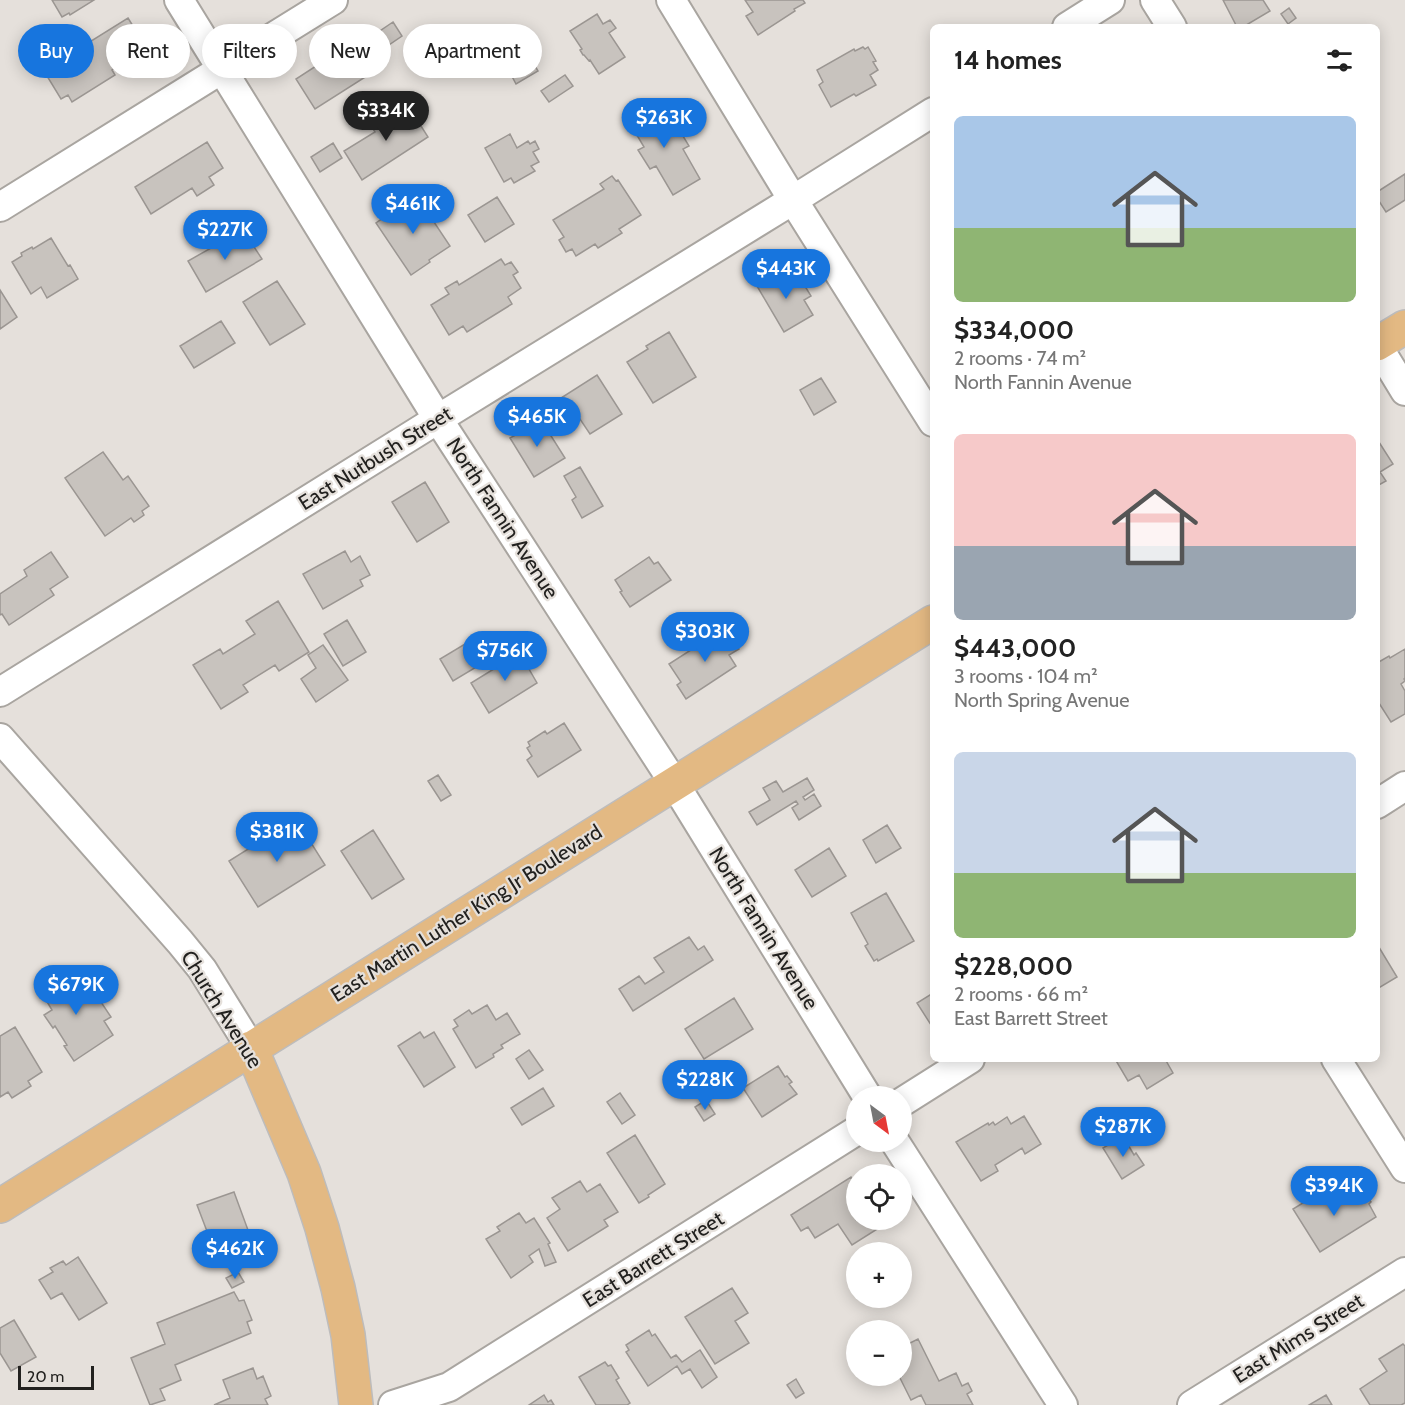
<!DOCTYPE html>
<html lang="en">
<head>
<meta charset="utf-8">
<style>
  body { margin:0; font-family:Cabin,sans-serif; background:#f6f6f6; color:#222; height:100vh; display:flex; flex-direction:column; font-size:22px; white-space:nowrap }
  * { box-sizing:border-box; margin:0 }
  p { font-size:20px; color:#767676 }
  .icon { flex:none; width:33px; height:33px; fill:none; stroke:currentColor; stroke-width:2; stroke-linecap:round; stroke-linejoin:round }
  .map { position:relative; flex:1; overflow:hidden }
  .drawer { position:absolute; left:930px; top:24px; width:450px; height:1038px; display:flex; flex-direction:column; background:#fff; border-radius:9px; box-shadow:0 3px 15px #0003 }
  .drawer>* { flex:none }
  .top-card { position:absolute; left:18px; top:24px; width:570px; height:54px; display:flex; gap:12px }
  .needle { width:39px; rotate:148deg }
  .fabs { position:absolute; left:846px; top:1086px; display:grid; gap:12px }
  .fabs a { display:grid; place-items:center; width:66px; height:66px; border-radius:50%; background:#fff; box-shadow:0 3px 15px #0003; font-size:30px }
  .scale { position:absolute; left:18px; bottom:15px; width:76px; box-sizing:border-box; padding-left:6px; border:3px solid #22211f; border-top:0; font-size:16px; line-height:21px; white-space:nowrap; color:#22211f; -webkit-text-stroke:4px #e5e0db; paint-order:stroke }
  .price { position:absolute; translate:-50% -51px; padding:0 14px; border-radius:21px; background:#1775de; color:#fff; font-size:20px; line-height:39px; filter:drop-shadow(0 2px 3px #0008) }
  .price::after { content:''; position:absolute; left:50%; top:36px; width:18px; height:14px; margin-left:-9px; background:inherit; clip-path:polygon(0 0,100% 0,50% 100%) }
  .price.active { background:#222; color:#fff }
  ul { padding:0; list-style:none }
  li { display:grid; align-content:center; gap:12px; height:318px; padding:0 24px }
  li span { display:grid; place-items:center; height:186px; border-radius:9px; color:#555 }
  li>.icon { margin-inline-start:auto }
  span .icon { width:108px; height:108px; fill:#fffc; stroke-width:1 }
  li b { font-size:26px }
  h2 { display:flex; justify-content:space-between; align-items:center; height:72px; padding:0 24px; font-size:26px }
  .pill { padding:0 21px; border-radius:27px; background:#fff; box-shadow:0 3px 15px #0003; font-size:21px; line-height:54px }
  .pill.active { background:#1775de; color:#fff }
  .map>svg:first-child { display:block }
</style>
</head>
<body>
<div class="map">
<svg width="1405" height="1405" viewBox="0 0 1405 1405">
  <rect width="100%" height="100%" fill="#e5e0db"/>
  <path fill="#c8c3be" stroke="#9b9692" stroke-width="1.5" d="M52,0H94L70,15L69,13L62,17Z
    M745,0H803L805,3L794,9L795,11L758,35L746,16L753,12Z
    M1223,0H1263L1270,11L1243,27H1237Z
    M1289,8L1296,18L1288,24L1281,14Z
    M597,14L603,24L610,20L616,28L609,33L625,57L599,74L590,60L589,61L584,55H583L580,50L582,49L570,31Z
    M128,18L136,31L138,30L148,47L112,70L115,75L72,102L68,95L61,99L47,76L54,72L51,66Z
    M393,22L402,36L383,49L374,35Z
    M863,47L865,49L868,47L876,61L873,62L878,70L870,75L876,85L856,96L854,94L831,107L819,85L823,82L817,70L854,49L855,51Z
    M527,52L538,71L516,84L506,65Z
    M336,53L342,62L357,53L370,74L315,109L296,79Z
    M565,75L573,86L549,102L541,91Z
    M407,104L428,137L362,180L344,151L375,132L372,127Z
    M655,104L671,130L677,126L689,146L683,149L700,179L673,195L656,166L650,169L638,150L644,147L628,120Z
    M510,134L517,148L528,141L530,144L535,141L539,149L533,152L539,162L531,166L535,171L514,183L511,178L504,182L485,148Z
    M207,142L223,168L209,177L214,185L197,196L192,188L151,214L135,187Z
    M333,143L342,158L320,172L311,157Z
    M1405,174V200L1386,212L1377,198V192Z
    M612,176L616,181L618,180L641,215L619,229L622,233L598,248L595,244L576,256L572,249L566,252L559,240L564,237L553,220L604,189L600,184Z
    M416,195L450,246L429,260L430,262L411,275L376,223Z
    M497,197L514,224L485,242L468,215Z
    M243,230L262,259L206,292L188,261Z
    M51,238L68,266L70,265L78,279L47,298L41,287L31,294L12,262L22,256L21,253L32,247L33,249Z
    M501,259L505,265L511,262L518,272L513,275L521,288L508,297L512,304L467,332L463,326L449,335L431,305L449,294L445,288L457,281L459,285Z
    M786,269L793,282L800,278L811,296L804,300L813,315L784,332L757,286Z
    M277,281L305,324L270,345L243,302Z
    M0,290L17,317L0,329Z
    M221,321L235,343L194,368L180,346Z
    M669,332L696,377L653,403L627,362L648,349L646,346Z
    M597,375L622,414L590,434L580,419L576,422L561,398Z
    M821,378L836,402L814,415L800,390Z
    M541,420L565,458L534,477L510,438L521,432L518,427L528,421L531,426Z
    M1377,439L1393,464L1380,472L1386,481L1377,486Z
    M103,452L123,480L128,476L149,506L142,511L144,515L134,522L131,518L105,536L65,478Z
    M580,467L603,506L582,518L572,500L576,497L564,476Z
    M425,482L449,522L417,542L392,502Z
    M345,551L351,562L360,556L370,575L360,580L363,586L323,609L303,574Z
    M51,552L68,577L50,589L54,595L9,625L2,614L0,615V594L27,576L24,570Z
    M649,557L654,564L658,562L671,580L630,607L620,592L622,591L615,580Z
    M278,601L309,652L279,671L275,665L243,685L248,692L221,709L193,665L220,649L223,654L255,634L246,621Z
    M347,620L366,652L343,666L324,634Z
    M725,628L739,649L729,655L736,666L686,699L677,685L681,682L669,664Z
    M470,641L483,663L453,681L440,659Z
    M323,645L348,680L316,702L301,679L316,668L308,655Z
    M1405,649V678L1404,679L1405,681L1401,684L1405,691V714L1391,722L1377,700V663L1389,656L1390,658Z
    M523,651L533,667L529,669L537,683L489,713L471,683Z
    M564,723L581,750L538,777L527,760L532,756L527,748L530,746L528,742L545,731L547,734Z
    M438,775L451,795L441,801L428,781Z
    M807,778L814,790L803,797L805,800L814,794L821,806L799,820L792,808L798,804L796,801L757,825L749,812L770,800L763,788L776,781L783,792Z
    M296,819L325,865L258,907L229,861Z
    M887,825L901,848L876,863L863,840Z
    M373,830L404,879L372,899L341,851Z
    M829,848L846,876L812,897L795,870Z
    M886,893L914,941L878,961L877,959L874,961L865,946L868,944L851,913Z
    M689,937L698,950L704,946L713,960L633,1011L619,989L639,976L645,984L664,972L654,958Z
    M1377,944L1397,977L1377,989Z
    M70,971L86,995L93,990L111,1017L104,1021L113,1035L74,1061L64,1046L67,1045L55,1026L53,1028L44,1015L52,1010L40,990Z
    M933,993V1028L917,1003Z
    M734,998L753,1029L704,1059L685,1029Z
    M487,1005L496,1020L507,1013L520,1034L501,1045L503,1048L493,1054L494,1057L476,1068L453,1029L458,1026L454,1020L469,1010L472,1014Z
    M15,1027L42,1072L28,1081L31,1086L12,1098L8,1092L0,1097V1036Z
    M420,1032L424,1038L434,1032L455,1067L424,1087L398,1046Z
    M529,1050L543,1070L529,1079L516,1059Z
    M1115,1059H1165L1173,1073L1147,1089L1139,1075L1128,1081Z
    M689,1061L703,1083L687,1093L673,1070Z
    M778,1066L785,1077L787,1076L792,1082L789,1084L797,1094L762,1117L743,1088Z
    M543,1088L554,1106L522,1125L511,1108Z
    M620,1093L635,1115L622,1124L607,1102Z
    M706,1100L715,1114L704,1121L695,1107Z
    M1024,1116L1041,1144L1025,1154L1022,1148L995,1165L998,1171L981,1181L956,1142L988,1123L989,1125L993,1122L995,1125L1007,1117L1011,1124Z
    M635,1135L665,1184L648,1195L649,1197L639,1203L607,1153Z
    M1123,1136L1134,1155L1136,1153L1144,1165L1122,1179L1103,1148Z
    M851,1177L856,1186V1220H878L882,1226L852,1245L838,1224L815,1238L808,1227L801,1231L791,1215Z
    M580,1181L587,1192L600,1184L618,1212L604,1220L608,1226L568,1251L547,1218L560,1209L552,1198Z
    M1357,1187L1364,1198L1367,1196L1371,1202L1369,1204L1376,1217L1320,1252L1293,1209L1324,1190L1332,1202Z
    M234,1192L252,1241L216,1255L197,1205Z
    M519,1213L526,1223L534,1218L550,1243L548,1244L556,1262L545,1266L539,1249L529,1256L533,1262L511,1278L486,1239L500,1231L497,1227Z
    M78,1257L107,1303L79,1320L62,1293L51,1299L39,1280L53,1272L50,1268L63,1261L66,1265Z
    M238,1272L244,1282L232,1288L226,1278Z
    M732,1288L748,1313L735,1321L749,1343L715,1364L685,1317Z
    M234,1292L239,1301L244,1300L252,1320L247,1322L251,1333L175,1365L181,1380L160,1389L165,1400L150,1405L131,1358L165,1344L157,1323Z
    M14,1320L36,1357L11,1371L0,1353V1328Z
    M649,1330L652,1336L655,1334L671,1358L676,1355L682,1362L700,1350L717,1377L702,1388L690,1369L682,1374L677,1366L648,1386L626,1352L629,1350L626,1345Z
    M918,1339L939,1381L956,1373L962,1386L968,1383L972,1391L967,1394L973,1405H926L921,1395L911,1400L899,1376H902V1347Z
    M1403,1344L1405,1346V1403L1401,1405H1370L1360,1389L1387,1371L1379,1359Z
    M605,1362L608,1366L611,1365L619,1378L616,1380L630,1403L627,1405H596L579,1377Z
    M253,1368L257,1379L263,1376L271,1396L265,1399L268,1405H214L230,1398L223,1380Z
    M796,1379L804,1393L796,1398L787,1385Z
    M544,1395L548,1402L551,1400L554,1405H529Z
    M1326,1395L1332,1405H1309Z"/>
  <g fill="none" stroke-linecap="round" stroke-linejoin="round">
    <g stroke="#a9a5a0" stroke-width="32">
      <path id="minor" d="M179,0L438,419L674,783L867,1096
        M671,0L793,200L933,422
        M1155,0L1172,27
        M1067,27L1110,0
        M0,207L333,0
        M1377,345L1405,391
        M0,692L438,419L793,200L933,112
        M0,738L180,942L202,969L251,1048
        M1377,804L1405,786
        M1336,1059L1405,1168
        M902,1102L970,1059
        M895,1142L1063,1405
        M393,1405L449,1387L856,1131
        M1192,1405L1405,1272"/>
    </g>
    <g stroke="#bdbcbc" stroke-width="36">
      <path id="major" d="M1377,344L1405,327
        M251,1048L304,1173L322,1228L338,1288L348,1335L356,1405
        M0,1206L933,622"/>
    </g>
    <use href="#minor" stroke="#fff" stroke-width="28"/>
    <use href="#major" stroke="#e3b983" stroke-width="33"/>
  </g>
  <g text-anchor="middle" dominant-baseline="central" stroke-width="4.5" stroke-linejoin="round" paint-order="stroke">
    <g font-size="21" fill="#22211f" stroke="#e5e0db">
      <text transform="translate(375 458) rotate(-32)">East Nutbush Street</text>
      <text transform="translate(503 518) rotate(57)">North Fannin Avenue</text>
      <text transform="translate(466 913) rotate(-32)">East Martin Luther King Jr Boulevard</text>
      <text transform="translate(764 928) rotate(58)">North Fannin Avenue</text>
      <text transform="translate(222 1009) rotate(58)">Church Avenue</text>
      <text transform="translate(653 1259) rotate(-32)">East Barrett Street</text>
      <text transform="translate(1298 1338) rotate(-32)">East Mims Street</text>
    </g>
  </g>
</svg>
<div class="fabs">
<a><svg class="needle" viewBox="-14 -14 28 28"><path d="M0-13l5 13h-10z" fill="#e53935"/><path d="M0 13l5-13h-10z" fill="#767676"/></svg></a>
<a><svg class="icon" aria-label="locate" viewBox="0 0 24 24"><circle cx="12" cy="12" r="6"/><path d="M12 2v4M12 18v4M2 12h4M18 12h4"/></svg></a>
<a>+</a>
<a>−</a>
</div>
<div class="scale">20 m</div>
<b class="price active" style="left:386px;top:142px">$334K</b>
<b class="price" style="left:664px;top:149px">$263K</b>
<b class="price" style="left:413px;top:235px">$461K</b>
<b class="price" style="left:225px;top:261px">$227K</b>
<b class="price" style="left:786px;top:300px">$443K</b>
<b class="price" style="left:537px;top:448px">$465K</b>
<b class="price" style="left:705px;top:663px">$303K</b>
<b class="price" style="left:505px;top:682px">$756K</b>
<b class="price" style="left:277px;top:863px">$381K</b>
<b class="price" style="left:76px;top:1016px">$679K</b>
<b class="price" style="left:705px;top:1111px">$228K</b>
<b class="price" style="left:1123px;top:1158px">$287K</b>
<b class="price" style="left:1334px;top:1217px">$394K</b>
<b class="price" style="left:235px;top:1280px">$462K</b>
<div class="top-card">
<a class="pill active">Buy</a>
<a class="pill">Rent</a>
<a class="pill">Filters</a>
<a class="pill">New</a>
<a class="pill">Apartment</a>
</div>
<section class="drawer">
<h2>14 homes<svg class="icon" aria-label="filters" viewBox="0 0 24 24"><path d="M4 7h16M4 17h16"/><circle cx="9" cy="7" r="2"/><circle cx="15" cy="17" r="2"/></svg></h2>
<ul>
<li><span style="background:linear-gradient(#a9c7e8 60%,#8fb573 0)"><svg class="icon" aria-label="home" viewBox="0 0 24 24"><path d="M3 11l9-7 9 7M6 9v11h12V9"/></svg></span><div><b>$334,000</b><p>2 rooms · 74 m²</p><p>North Fannin Avenue</p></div></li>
<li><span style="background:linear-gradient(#f6c9c9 60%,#9aa5b1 0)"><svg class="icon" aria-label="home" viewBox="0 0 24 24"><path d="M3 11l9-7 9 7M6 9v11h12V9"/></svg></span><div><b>$443,000</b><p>3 rooms · 104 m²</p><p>North Spring Avenue</p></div></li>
<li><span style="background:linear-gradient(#c9d6e8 65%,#8fb573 0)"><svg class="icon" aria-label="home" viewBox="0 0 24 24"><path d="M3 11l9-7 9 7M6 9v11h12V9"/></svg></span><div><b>$228,000</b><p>2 rooms · 66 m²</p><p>East Barrett Street</p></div></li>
</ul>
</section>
</div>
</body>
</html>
